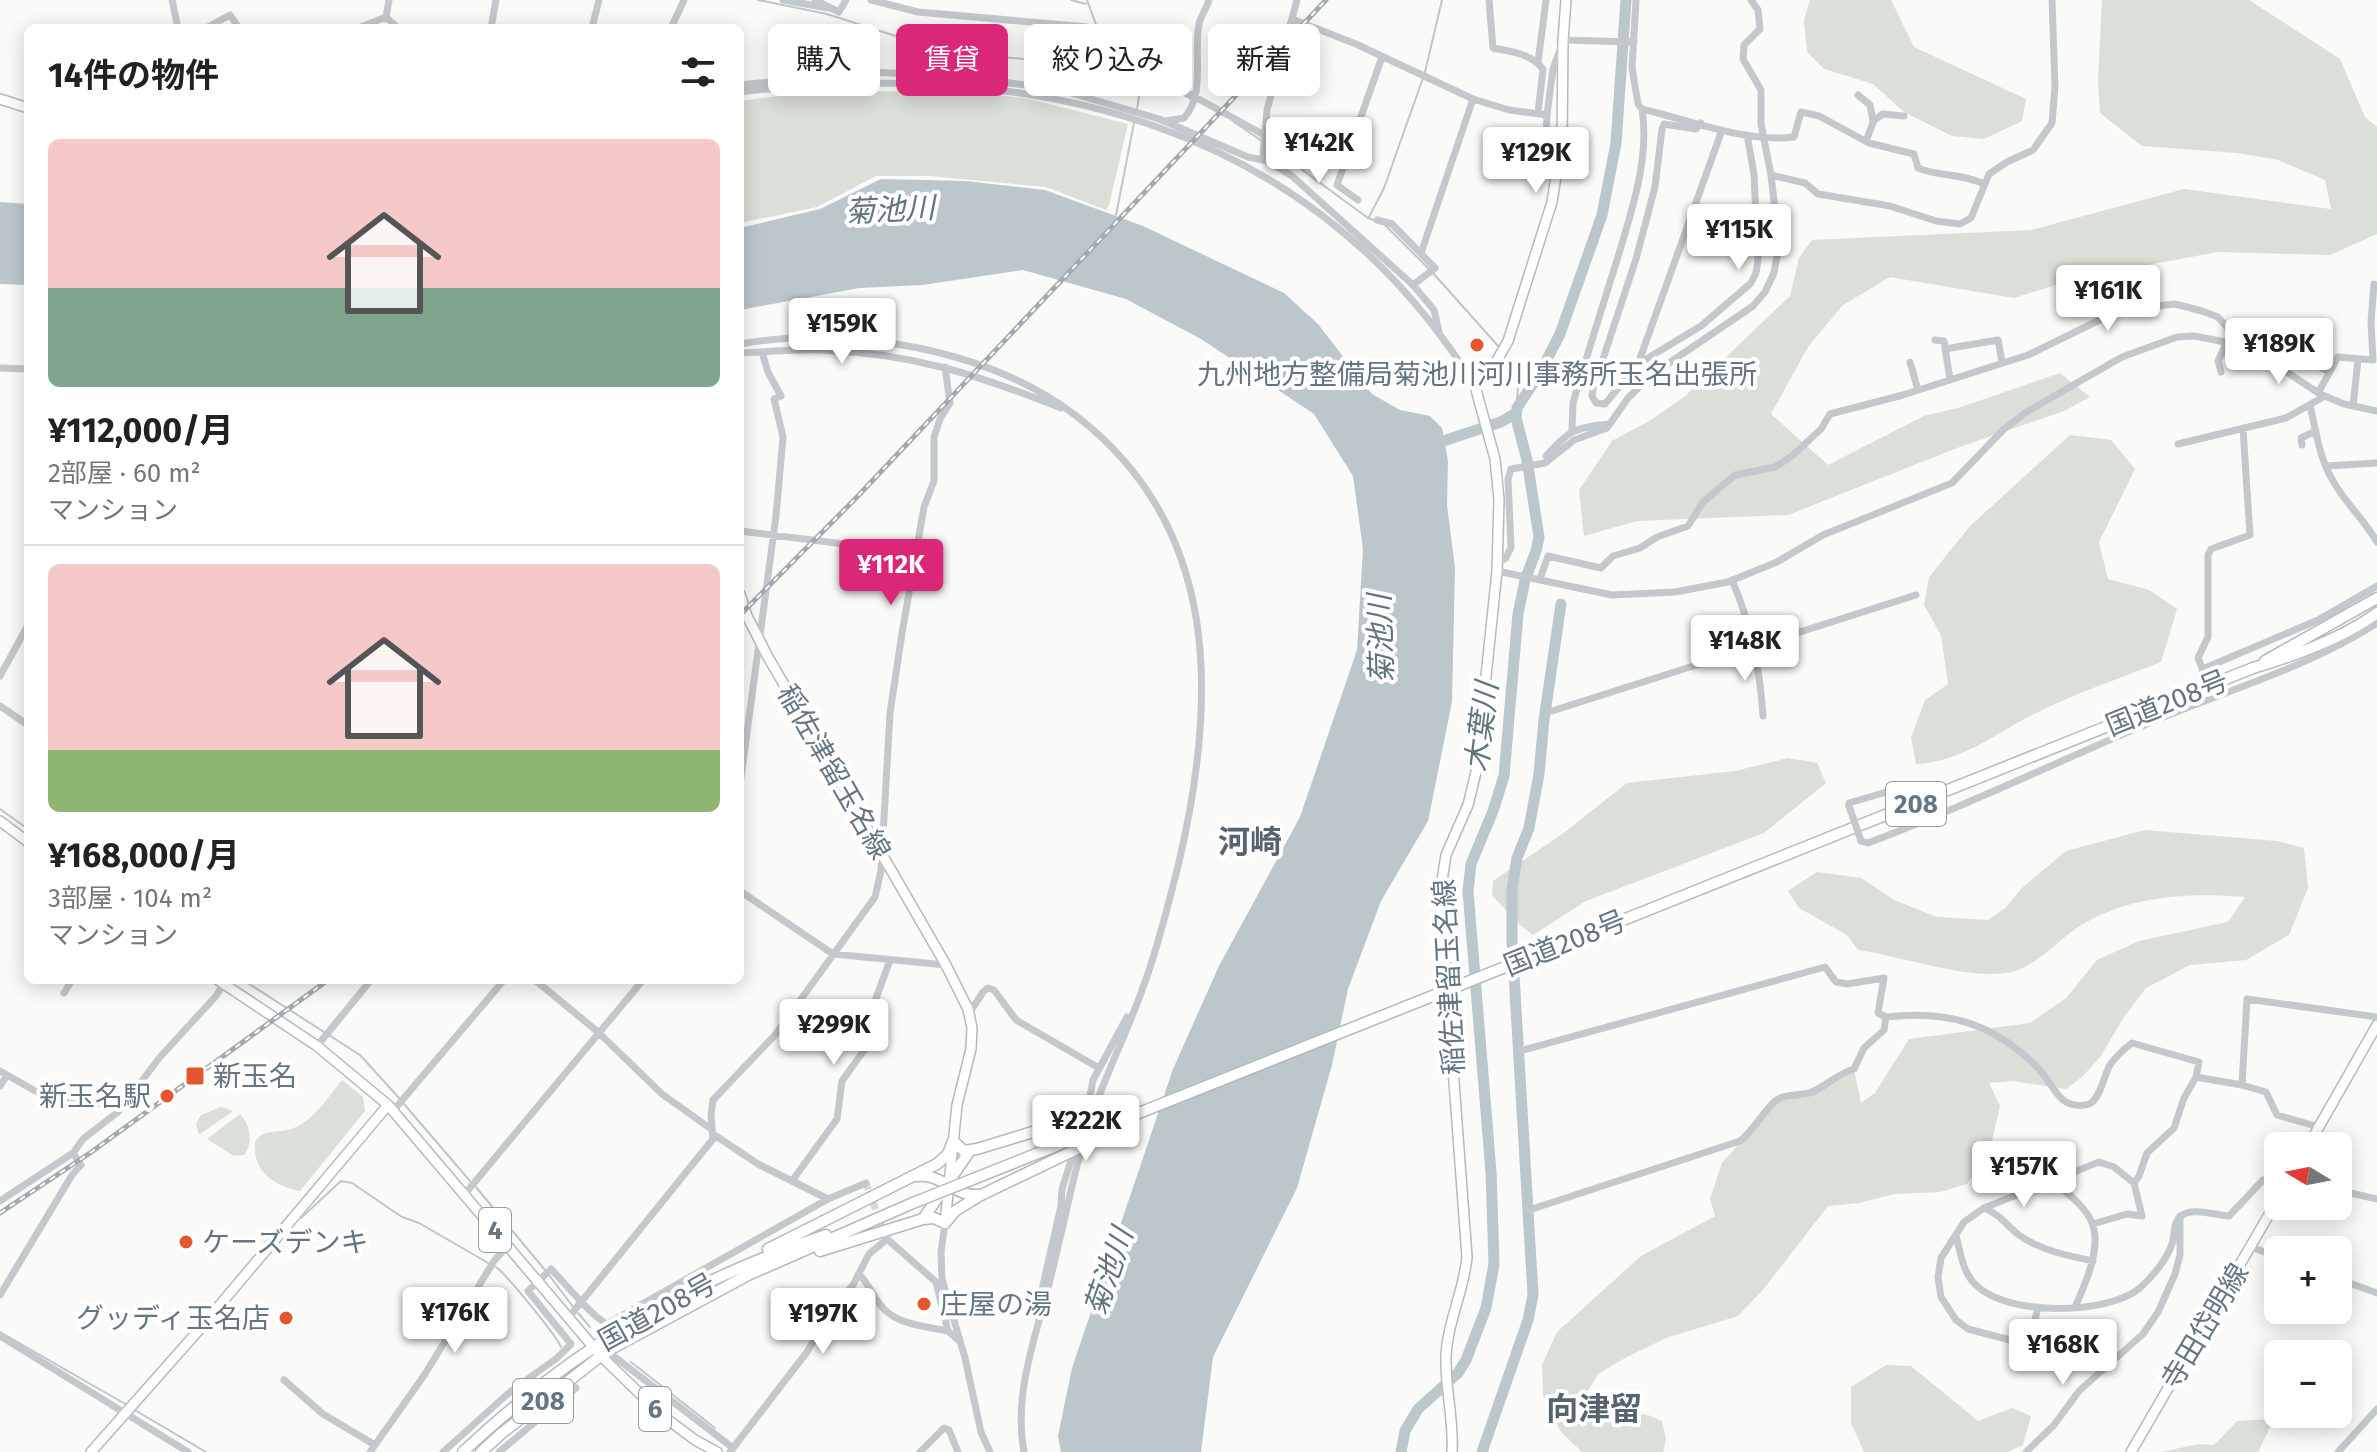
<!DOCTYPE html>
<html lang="ja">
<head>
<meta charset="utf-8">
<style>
  body { margin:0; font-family:"Fira Sans","Noto Sans JP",sans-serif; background:#f6f6f6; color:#222; height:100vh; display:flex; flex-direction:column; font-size:30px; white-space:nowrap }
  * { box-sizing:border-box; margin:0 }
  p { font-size:26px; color:#767676 }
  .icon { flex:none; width:44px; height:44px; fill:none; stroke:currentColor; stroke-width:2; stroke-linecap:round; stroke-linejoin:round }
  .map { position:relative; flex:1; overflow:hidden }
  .sheet { position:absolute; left:24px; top:24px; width:720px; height:960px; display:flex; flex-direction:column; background:#fff; border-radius:12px; box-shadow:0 4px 20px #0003 }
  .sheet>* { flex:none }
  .banner { position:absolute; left:768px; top:24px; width:760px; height:72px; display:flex; gap:16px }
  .needle { width:52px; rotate:280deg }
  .fabs { position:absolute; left:2264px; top:1132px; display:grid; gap:16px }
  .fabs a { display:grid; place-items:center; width:88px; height:88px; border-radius:12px; background:#fff; box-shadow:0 4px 20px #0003; font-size:40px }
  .price { position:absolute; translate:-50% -68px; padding:0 18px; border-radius:8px; background:#fff; color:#222; font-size:26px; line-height:52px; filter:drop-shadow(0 2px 4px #0008) }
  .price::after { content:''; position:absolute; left:50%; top:48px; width:24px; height:18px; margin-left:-12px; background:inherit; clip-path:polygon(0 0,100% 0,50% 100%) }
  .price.on { background:#db2777; color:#fff }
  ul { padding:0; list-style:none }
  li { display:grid; align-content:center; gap:16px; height:424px; padding:0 24px }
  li+li { border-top:2px solid #e0e0e0 }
  li span { display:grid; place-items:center; height:248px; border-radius:12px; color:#555 }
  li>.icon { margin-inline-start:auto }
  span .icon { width:144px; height:144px; fill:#fffc; stroke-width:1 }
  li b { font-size:34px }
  h2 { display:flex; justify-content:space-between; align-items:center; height:96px; padding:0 24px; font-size:34px }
  .tag { padding:0 28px; border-radius:12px; background:#fff; box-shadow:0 4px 20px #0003; font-size:28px; line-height:72px }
  .tag.on { background:#db2777; color:#fff }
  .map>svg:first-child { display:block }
</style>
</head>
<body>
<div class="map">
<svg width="2377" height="1452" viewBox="0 0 2377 1452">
  <rect width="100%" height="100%" fill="#fafaf8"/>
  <path fill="#dadfd7" d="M1810,0H1891L1914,47L2026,99L2022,121L1984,139L1952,136L1904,112L1873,84L1824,69L1807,52L1804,20Z
    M2102,0H2249L2340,59L2365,117L2377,127V234L2330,255L2218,252L2082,277L2014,298L1890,277L1843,305L1808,347L1771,414L1828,465L1924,416L1958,408L2060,373L2090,397L2064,411L1957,448L1788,515L1637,521L1584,536L1579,490L1612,441L1651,420L1684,397L1790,296L1799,258L1812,240L2031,230L2184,189L2331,209L2325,180L2278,160L2237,153L2142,146L2100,113L2098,80Z
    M951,91L1025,98L1128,124L1109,205L1106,210L1046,187L929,176H876L817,207L740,223V101L809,92Z
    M2070,435L2111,440L2135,469L2099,542L2108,579L2149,590L2177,609L2161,662C2119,679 2075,693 2034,714C1994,734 1962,762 1916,764L1911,738L1925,700L1948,684L1941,635L1924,605L1929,577L1970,526Z
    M1788,758L1817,763L1826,783L1764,833L1586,901L1533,935L1519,924L1492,895L1493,881L1565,832L1627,783L1735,771Z
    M2145,830L2277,841L2304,848L2308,888L2289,935L2246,960L2190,965L2146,988L2124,1017L2100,1057L2082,1077L2066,1089L2012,1081L1989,1083L2000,1106L1990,1149L1967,1184L1940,1192L1894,1194L1859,1203L1828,1206L1762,1291L1738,1316L1666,1338L1627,1357L1598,1374L1580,1404L1648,1415L1662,1421L1666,1439L1663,1452H1582L1561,1432L1543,1395L1542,1365L1557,1332L1641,1256L1715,1216L1710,1199L1722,1163L1781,1097L1811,1093L1854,1069L1861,1103L1875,1093L1909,1039L2030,1023L2066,998L2097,960L2139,941L2228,922L2245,897C2186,892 2119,896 2070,933C2053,946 2036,964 2015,971C1977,983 1901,956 1858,950L1847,935L1799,908L1788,891L1817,872L1861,878L1894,900L1937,917L1988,920L2005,908L2022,888L2066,851Z
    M342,1080L363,1097L365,1111L300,1191C278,1187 255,1174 255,1149C255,1143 254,1142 259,1137C267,1129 284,1133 294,1128C315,1119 328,1097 342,1080Z
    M221,1107L233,1111L199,1135L196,1124L201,1115Z
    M240,1114C250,1125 254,1142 244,1155L234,1156L207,1139Z
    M1886,1365L1911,1366L1978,1421L2012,1408L2031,1416L2023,1445L2007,1452H1864L1851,1423V1387Z
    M2274,1419L2258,1452H2161L2199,1444L2214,1445L2237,1421Z"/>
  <path fill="#bbc7cb" d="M881,179L966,181L1045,190L1143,226L1284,293L1318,324L1372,394L1400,410L1430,416L1442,428L1448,461L1447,505L1455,568L1452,702L1428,821L1381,901L1348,989L1332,1065L1297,1188L1213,1357L1201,1452H1061L1058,1436L1072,1368L1173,1069L1219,966L1300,817L1357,650L1363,549L1353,476L1314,414L1201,339L1126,299L1023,270L922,285L859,288L740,310V228L820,209Z
    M0,202L28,204V285L0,284Z"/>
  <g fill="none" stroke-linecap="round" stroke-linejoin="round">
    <path stroke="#bbc7cb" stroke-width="2" d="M758,0L827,14L949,53L1099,65L1139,71L1193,100
      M1071,0L1086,4
      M1087,0L1101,38L1115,60
      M1121,69L1139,97L1137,109
      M1425,72L1442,0
      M1234,122L1262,141
      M1267,144L1368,218L1376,221
      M1116,215L1134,123
      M1369,217L1384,188L1423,78
      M1385,225L1429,269
      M1433,273L1499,347
      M1516,413L1518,387
      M0,809L28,829
      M243,980L360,1055L400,1099
      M404,1104L470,1181
      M475,1186L545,1270
      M301,1218L341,1181L352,1183L402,1217L419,1223L490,1264
      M496,1267C506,1274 556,1335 561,1347
      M549,1275L574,1308
      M578,1313L590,1327
      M0,1332L127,1405
      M631,1362L715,1428
      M133,1409L206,1452"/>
    <path stroke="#bbc7cb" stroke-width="11" d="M1431,445L1501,422L1516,413
      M1401,1452L1405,1431L1418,1409L1458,1373L1466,1360L1486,1308L1494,1264L1491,1172L1468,891L1471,864L1493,811L1504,776L1518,614L1525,580L1536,551L1539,537L1527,460L1516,418L1517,408L1540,373L1560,334L1602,215L1616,143L1626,0
      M1482,1452L1528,1320L1533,1295L1512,941V888L1517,858L1529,828L1539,774L1544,720L1561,604"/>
    <path stroke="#d5d9db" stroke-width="7" stroke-dasharray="7 3.5" stroke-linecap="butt" d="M866,1183L884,1233"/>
    <g stroke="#b5babe" stroke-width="12">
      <path id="major" d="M0,99L28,108
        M740,594L747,616L768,657L946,965L968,1009L972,1028L971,1049L957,1105L945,1223
        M0,821L28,842
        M218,980L317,1046L388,1105L601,1356L663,1416L695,1440L717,1452
        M2308,1146L2377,1025
        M91,1452L198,1331L388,1105
        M1452,1452C1454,1420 1445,1388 1446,1357C1447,1323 1464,1291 1467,1257L1440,893L1446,855L1468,805L1476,772L1497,571L1499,500L1495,459L1475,386L1496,362L1508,341L1552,202L1562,138L1563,40L1566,0
        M2131,1452L2278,1199"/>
    </g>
    <g stroke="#b4b9bd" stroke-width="13">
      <path id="highway" d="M2265,661L2377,598
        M1578,938L2253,668C2296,655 2341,639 2377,613
        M917,1176C942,1173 955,1197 979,1195
        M923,1219L969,1152
        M768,1249L937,1164L948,1154L953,1141L964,1151L977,1149
        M820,1251L923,1219L934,1218L945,1223L955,1211L981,1195
        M463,1452C573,1349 683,1283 826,1235
        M481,1452L502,1433L607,1351L748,1275L913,1203"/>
    </g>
    <path stroke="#c3c8cc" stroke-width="7" d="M172,0L178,28
      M783,0L828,8
      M815,0L839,12L846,0
      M871,0L918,12L1087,27L1104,62L1137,65L1264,135
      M1489,0L1493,48C1513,52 1530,53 1543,69L1538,113
      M1636,0L1632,68L1638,104L1642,109C1688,120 1746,143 1794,137L1801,112L1819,116L1869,143L1914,154L1918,168C1940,177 1962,173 1984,184
      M386,17L389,0
      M386,17L398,28
      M1292,19L1356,44L1473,99L1509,110L1547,115C1546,133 1545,157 1558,171
      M206,28L230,15L239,28
      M358,28L386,17
      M491,28L496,0
      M592,28L599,0
      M671,28L684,0
      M1563,40L1634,42
      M1538,62L1546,0
      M740,85L871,72L966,77L1061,90L1159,119L1248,157L1268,161L1292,176L1413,285L1434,310L1439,332
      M740,92C1033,57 1311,121 1475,386
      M1858,95L1870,105L1873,121
      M1547,115L1553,69L1561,47
      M1165,121L1184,118C1206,94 1193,55 1199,24C1201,15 1207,8 1209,0
      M1701,123L1696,129L1664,124L1662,129L1655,187L1636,259L1593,389L1592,396L1596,403L1605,404L1638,364L1701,326L1751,283L1756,273L1758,260L1754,174L1747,135
      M1866,141L1874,120L1883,114L1904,116
      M1263,159L1267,110L1297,0
      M1771,175L1805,183L1818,194L1890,206L1936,221L1960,224L1971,218L1989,174L2007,162L2033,150L2052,123L2055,87L2052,0
      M1358,200L1337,185L1382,57
      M1377,220L1392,224L1435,268L1413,285
      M1421,253L1473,99
      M1935,340L1944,341L1950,380
      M740,344C848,325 986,348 1075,415C1222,527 1217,699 1179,862C1169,902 1159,943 1145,982C1131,1023 1111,1063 1096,1104C1075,1160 1065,1222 1050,1280C1036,1336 1013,1394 1024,1452
      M1945,349L1998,340L2002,362
      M740,353C767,352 794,349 821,350C912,353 978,375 1061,408
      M1910,362L1918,390
      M2318,366L2330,372
      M0,368L28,369
      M2221,372L2218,361L2227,342
      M1650,376L1638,364L1722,130
      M2318,393L2338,357L2373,360L2371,322L2374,284
      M2310,406C2316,430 2319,457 2332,479C2344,502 2364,519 2377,542
      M2353,406L2358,359
      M1572,430L1573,403C1587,355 1602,308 1617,260C1631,213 1650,159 1642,109
      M2178,444L2286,418L2325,396
      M2302,445L2301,438L2316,431
      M1546,456C1570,430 1573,428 1610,424
      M2326,466L2377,463
      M740,531L916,553
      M1497,563L1506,558L1511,547L1508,479L1511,469L1545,463L1574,440L1607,428L1628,398L1650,376L1753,306L1765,292L1774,273L1779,245L1771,175L1761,124V90L1743,59L1744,45L1760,29L1758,10L1751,0
      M1497,571L1612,595L1675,592L1728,582L1777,562L1823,535L1952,483L2004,429L2028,411L2122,357L2177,337L2194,336L2231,343L2276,365L2320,394L2344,404L2377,411
      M1540,579L1548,556L1601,568L1613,556L1640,548L1657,537L1688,526L1703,502L1735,475L1775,467L1792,456L1821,429L1830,414L1903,395L2028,355L2120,310L2175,304L2202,311L2218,317L2244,347
      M1732,580C1751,624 1760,668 1763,716
      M2203,670L2198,658L2208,637V555L2211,549L2250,535L2243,429
      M0,676L28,625
      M2208,689L2202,672L2205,668L2318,620L2377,586
      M0,706L28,725
      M1552,711L1916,595
      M740,785L776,516L783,437L774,399L781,396L768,372L762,352
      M1849,806V803L1907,786L1910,788L1917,804
      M1861,841L1868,843C1965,807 2058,761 2154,721C2228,690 2309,667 2377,623
      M740,891L833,954L946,965
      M535,980L598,1032L662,1094L711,1129
      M64,993L72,980
      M968,1009H972L983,992L988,988L994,990L1016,1020L1099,1068
      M317,1046L371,980
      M1520,1051L1825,967L1836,982L1847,984L1884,978L1878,1013L1886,1017C1948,1010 1994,1023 2039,1069C2047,1078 2053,1090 2062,1099C2069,1105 2082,1108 2091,1103C2101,1096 2104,1075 2110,1065C2116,1056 2124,1049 2132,1043L2199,1062L2196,1077L2184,1098L2174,1128L2147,1153L2139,1176L2134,1183L2142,1216L2127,1214L2093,1224
      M0,1071L37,1092L113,1106L118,1112
      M2196,1077L2242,1085L2266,1092L2277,1115L2319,1127
      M2242,1085L2247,999L2377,1017
      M0,1086L7,1075
      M393,1111L504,980
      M713,1139L716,1136L758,1164L828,1199
      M792,1181L837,1119L842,1081L870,1042L871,1012L890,960
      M2054,1182C2067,1193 2086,1207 2092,1223C2102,1247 2085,1285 2075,1307
      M2338,1190L2377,1199
      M464,1195L643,980
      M0,1201L73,1153L83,1139L118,1112L160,1057L216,996L226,980
      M1984,1208C2000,1214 2007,1226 2019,1235C2039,1250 2069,1256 2093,1261
      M1529,1210L1740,1141C1754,1130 1761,1115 1773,1103C1783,1093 1797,1096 1809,1093C1825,1088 1836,1074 1854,1069L1864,1048L1884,1030L1886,1017
      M945,1223L941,1252L942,1279L965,1358L981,1432L990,1452
      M1956,1236C1961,1254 1963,1274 1977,1286C2009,1316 2107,1315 2140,1288C2153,1276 2166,1261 2172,1244C2175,1235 2173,1222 2181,1216C2191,1207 2216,1215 2229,1216L2263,1180L2278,1177
      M2251,1247L2278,1257
      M859,1274C870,1285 875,1302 886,1311C901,1325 929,1327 948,1331
      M2338,1279L2377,1293
      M0,1295L72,1175L81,1165L73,1153
      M1036,1316L1061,1206L1062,1189L1088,1107L1093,1080L1127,1017
      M569,1317L713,1139L711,1115L713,1100L775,1035L875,897L881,871L890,713L902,633L924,507L934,481V437L940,419L950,403L945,367
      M0,1336L188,1452
      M2061,1344L2029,1345L1968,1329L1956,1320L1941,1297L1938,1277L1941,1258L1964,1222L1984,1208L2099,1162L2114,1167L2134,1183
      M2029,1345L2038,1307
      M607,1351L733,1448
      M284,1380L323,1414L375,1445L370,1452
      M375,1445L425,1374L494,1261L508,1245
      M443,1452L511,1391L557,1358L571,1344L528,1291L551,1269C564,1282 593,1318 607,1324L828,1199L866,1183
      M499,1452L576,1388
      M730,1452L807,1352L835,1306L853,1285L869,1254L887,1239L936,1282L948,1331L958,1340
      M920,1452L944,1428L949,1430L958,1452
      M2026,1452L2054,1425L2079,1391L2143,1334L2158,1312L2175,1274L2180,1255V1216
      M2338,1452L2377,1409"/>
    <use href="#major" stroke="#fff" stroke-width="9"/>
    <use href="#highway" stroke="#fff" stroke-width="10"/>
    <g stroke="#a2aab0" stroke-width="5">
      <path id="rail" d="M740,615L857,497L1326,0
        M0,1213L90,1153L328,980"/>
    </g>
    <use href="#rail" stroke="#fff" stroke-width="2" stroke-dasharray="6" stroke-linecap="butt"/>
    <g stroke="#b4b9bd" stroke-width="13" stroke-linecap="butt">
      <path id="highway-bridge" d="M977,1149L1121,1105L1130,1106L1135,1115
        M981,1195L1123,1127
        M913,1203L1578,938"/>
    </g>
    <path stroke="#c3c8cc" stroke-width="7" d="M1849,806L1861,841"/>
    <use href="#highway-bridge" stroke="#fff" stroke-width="10"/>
  </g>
  <g fill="#e4572e" stroke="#fff" stroke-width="3">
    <circle cx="1477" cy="345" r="8"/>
    <rect x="185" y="1066" width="20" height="20" rx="4"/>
    <circle cx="167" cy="1096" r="8"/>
    <circle cx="186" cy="1242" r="8"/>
    <circle cx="924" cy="1304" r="8"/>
    <circle cx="286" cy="1318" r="8"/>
  </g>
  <g text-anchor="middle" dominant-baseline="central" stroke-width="8" stroke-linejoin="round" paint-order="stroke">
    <g fill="#fff" stroke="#939fa8" stroke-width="2">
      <rect x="1886" y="782" width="60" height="44" rx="6"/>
      <rect x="479" y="1208" width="32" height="44" rx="6"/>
      <rect x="513" y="1379" width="60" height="44" rx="6"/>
      <rect x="639" y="1387" width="32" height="44" rx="6"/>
    </g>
    <g font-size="26" font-weight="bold" fill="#657683">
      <text x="1916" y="804">208</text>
      <text x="495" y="1230">4</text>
      <text x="543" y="1401">208</text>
      <text x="655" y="1409">6</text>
    </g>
    <g font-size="28" fill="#657683" stroke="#fff" text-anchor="start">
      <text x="1477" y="374" text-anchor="middle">九州地方整備局菊池川河川事務所玉名出張所</text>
      <text x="213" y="1076">新玉名</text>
      <text x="151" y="1096" text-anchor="end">新玉名駅</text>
      <text x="202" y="1242">ケーズデンキ</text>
      <text x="940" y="1304">庄屋の湯</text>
      <text x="270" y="1318" text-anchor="end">グッディ玉名店</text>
    </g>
    <g font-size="28" fill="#657683" stroke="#fff">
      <text transform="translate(2167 703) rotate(-22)">国道208号</text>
      <text transform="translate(834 772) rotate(60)">稲佐津留玉名線</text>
      <text transform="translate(1565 943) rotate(-22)">国道208号</text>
      <text transform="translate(1449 977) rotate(-93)">稲佐津留玉名線</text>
      <text transform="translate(657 1312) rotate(-29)">国道208号</text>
      <text transform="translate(2205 1326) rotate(-59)">寺田岱明線</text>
    </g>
    <g font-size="30" font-style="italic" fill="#60757c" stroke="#fff">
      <text transform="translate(890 210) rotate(-3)">菊池川</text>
      <text transform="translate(1381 639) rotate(-92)">菊池川</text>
      <text transform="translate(1482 727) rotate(-83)">木葉川</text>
      <text transform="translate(1109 1272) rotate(-71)">菊池川</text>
    </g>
    <g font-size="32" font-weight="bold" fill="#57646e" stroke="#fff">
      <text x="1250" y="842">河崎</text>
      <text x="1594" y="1409">向津留</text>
    </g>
  </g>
</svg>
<div class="fabs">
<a><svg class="needle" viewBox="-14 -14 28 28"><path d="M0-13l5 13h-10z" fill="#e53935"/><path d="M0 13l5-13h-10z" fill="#767676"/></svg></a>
<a>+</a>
<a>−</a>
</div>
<b class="price" style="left:1319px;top:185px">¥142K</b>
<b class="price" style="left:1536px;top:195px">¥129K</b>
<b class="price" style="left:1739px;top:272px">¥115K</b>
<b class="price" style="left:2108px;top:333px">¥161K</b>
<b class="price" style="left:842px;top:366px">¥159K</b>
<b class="price" style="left:2279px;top:386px">¥189K</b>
<b class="price on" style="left:891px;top:607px">¥112K</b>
<b class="price" style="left:1745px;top:683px">¥148K</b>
<b class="price" style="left:834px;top:1067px">¥299K</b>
<b class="price" style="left:1086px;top:1163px">¥222K</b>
<b class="price" style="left:2024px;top:1209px">¥157K</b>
<b class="price" style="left:455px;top:1355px">¥176K</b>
<b class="price" style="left:823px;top:1356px">¥197K</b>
<b class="price" style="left:2063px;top:1387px">¥168K</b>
<div class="banner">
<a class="tag">購入</a>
<a class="tag on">賃貸</a>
<a class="tag">絞り込み</a>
<a class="tag">新着</a>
</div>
<section class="sheet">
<h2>14件の物件<svg class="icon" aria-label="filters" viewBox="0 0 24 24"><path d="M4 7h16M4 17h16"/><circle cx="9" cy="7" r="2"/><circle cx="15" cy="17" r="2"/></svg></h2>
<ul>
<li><span style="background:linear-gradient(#f6c9c9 60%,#7fa58c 0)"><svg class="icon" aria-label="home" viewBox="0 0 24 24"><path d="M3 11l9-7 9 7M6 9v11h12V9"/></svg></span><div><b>¥112,000/月</b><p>2部屋 · 60 m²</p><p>マンション</p></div></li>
<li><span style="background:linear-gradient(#f6c9c9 75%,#8fb573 0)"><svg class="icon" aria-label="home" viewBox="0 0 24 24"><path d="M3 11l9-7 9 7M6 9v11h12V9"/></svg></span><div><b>¥168,000/月</b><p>3部屋 · 104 m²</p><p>マンション</p></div></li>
</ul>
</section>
</div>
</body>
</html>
